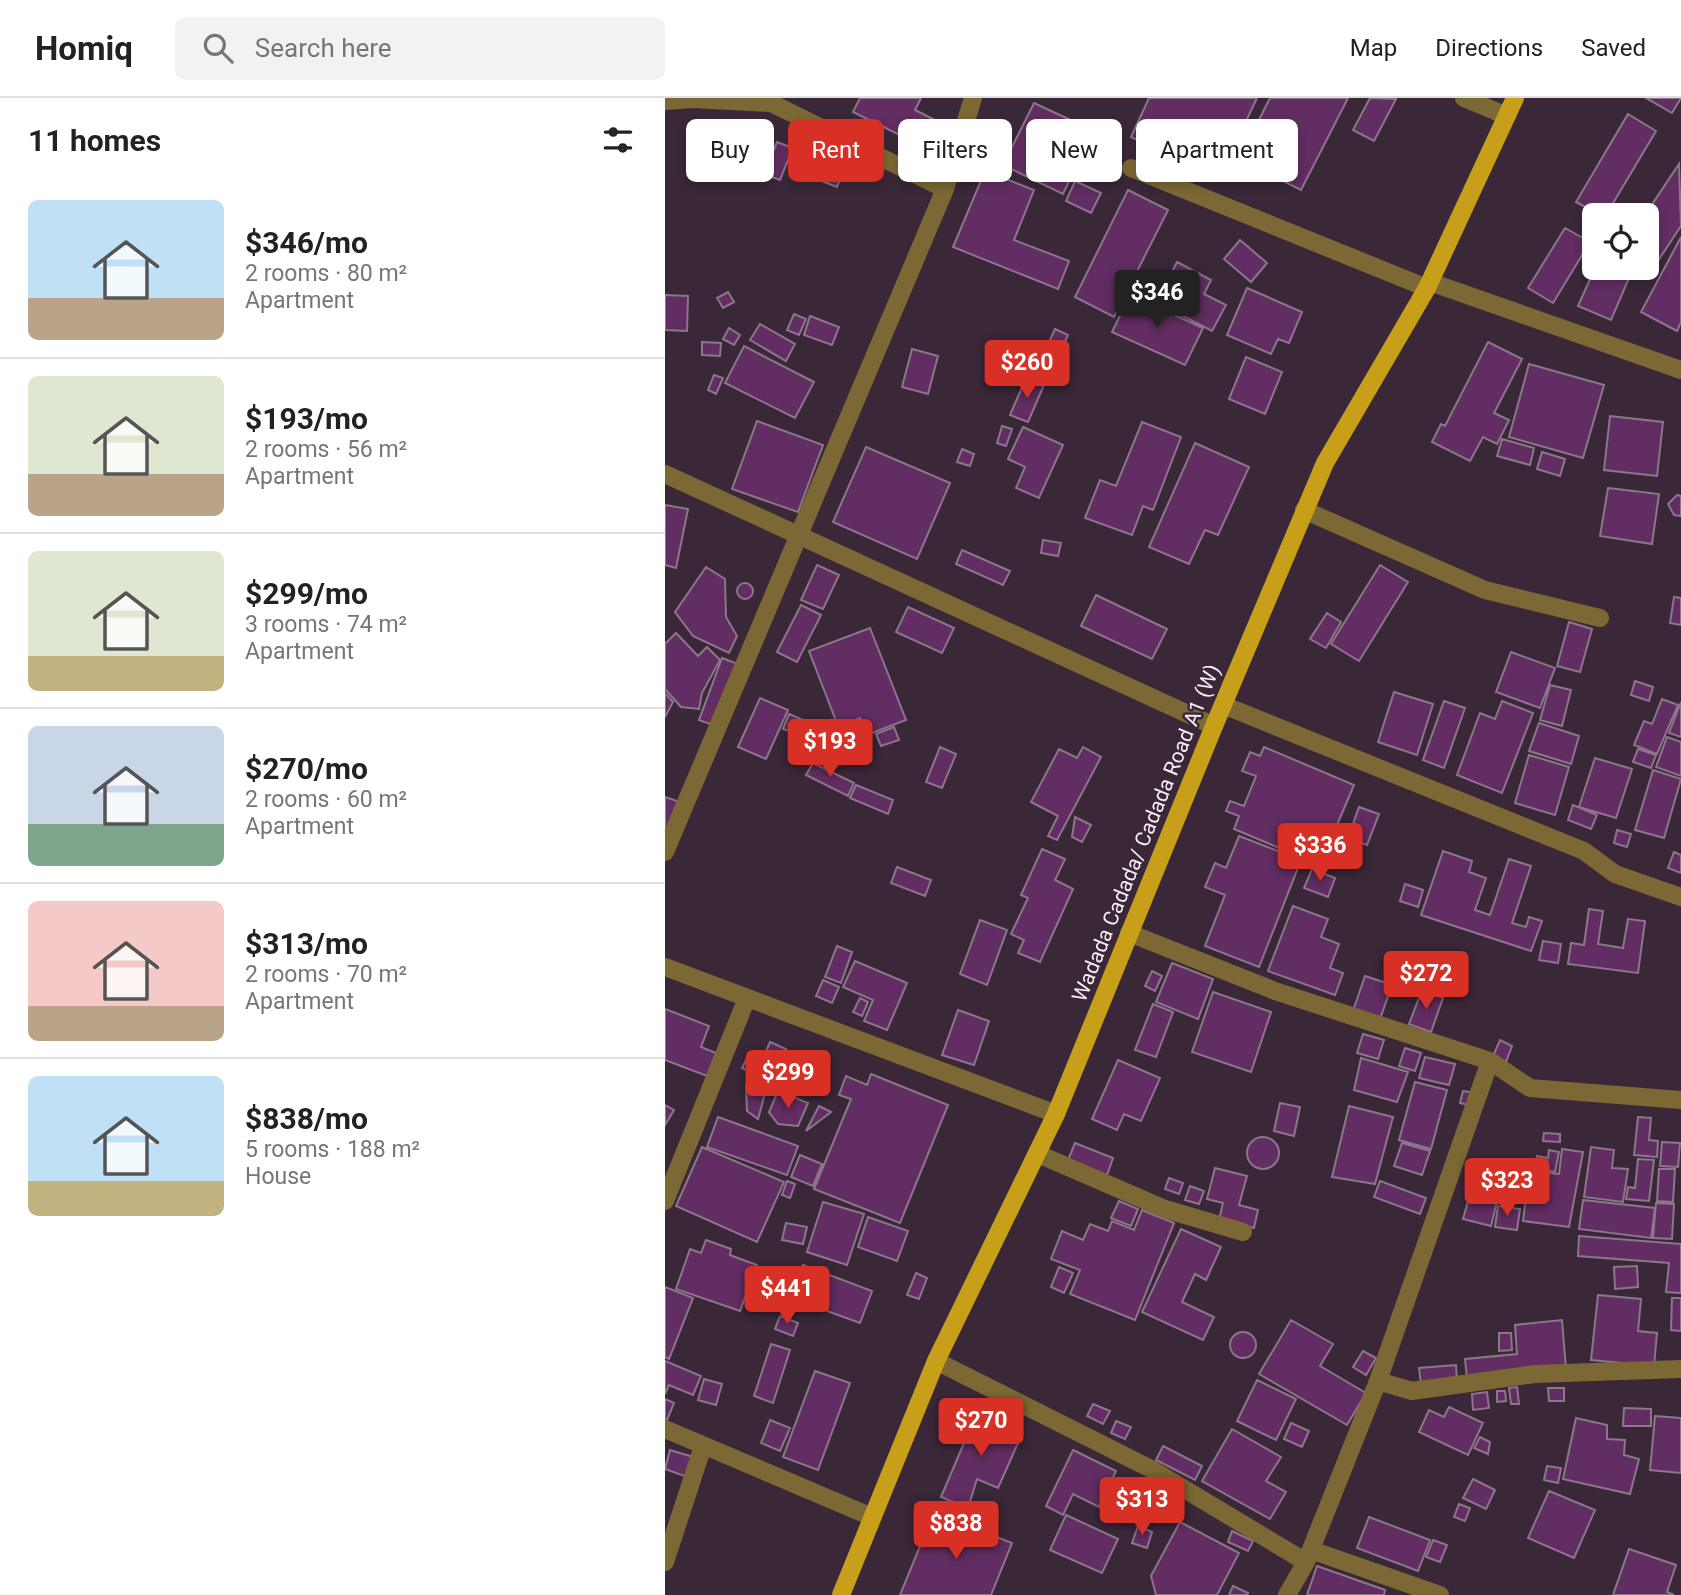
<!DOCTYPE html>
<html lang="en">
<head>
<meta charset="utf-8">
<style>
  body { margin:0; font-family:Roboto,sans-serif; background:#f2f2f2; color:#222; height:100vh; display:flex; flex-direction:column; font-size:26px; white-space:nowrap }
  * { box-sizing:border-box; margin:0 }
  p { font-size:23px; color:#767676 }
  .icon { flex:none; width:38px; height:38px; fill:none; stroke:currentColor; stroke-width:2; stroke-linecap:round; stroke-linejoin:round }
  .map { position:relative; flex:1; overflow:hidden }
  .drawer { display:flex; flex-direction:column; background:#fff; width:665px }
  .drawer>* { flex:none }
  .hud { position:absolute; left:21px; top:21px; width:665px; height:63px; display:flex; gap:14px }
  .controls { position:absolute; left:917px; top:105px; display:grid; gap:14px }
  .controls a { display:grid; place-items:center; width:77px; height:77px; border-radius:10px; background:#fff; box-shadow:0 4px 10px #0003; font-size:35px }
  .price { position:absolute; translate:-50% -60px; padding:0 16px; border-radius:7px; background:#d93025; color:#fff; font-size:23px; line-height:46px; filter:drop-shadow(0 2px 4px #0008) }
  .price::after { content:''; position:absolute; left:50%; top:42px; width:21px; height:16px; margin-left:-10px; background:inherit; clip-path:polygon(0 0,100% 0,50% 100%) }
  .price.active { background:#222; color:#fff }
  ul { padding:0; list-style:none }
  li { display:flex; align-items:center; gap:21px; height:175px; padding:0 28px }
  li+li { border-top:2px solid #e0e0e0 }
  li span { display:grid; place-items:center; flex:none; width:196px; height:140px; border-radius:10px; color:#555 }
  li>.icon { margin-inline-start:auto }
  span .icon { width:84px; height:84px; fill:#fffc; stroke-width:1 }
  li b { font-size:30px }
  h2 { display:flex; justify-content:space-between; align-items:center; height:84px; padding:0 28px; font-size:30px }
  .pill { padding:0 24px; border-radius:10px; background:#fff; box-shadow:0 4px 10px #0003; font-size:24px; line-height:63px }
  .pill.active { background:#d93025; color:#fff }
  header { display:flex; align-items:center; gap:42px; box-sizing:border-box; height:98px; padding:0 35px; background:#fff; border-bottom:2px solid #e0e0e0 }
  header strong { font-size:33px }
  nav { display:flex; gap:38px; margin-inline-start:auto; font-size:24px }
  .search { width:490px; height:63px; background:#f2f2f2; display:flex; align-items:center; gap:18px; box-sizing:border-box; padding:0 24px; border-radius:10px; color:#767676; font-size:26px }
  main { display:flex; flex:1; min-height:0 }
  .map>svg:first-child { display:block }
</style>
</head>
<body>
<header>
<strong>Homiq</strong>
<div class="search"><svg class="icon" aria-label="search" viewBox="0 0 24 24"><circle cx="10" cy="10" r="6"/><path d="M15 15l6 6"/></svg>Search here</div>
<nav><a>Map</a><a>Directions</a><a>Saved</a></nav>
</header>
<main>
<section class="drawer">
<h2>11 homes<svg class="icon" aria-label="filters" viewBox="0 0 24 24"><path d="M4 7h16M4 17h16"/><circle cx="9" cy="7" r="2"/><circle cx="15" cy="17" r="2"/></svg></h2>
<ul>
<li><span style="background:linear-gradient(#bfe0f5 70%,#b9a48a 0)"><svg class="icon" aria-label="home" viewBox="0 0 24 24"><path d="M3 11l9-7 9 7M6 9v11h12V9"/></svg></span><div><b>$346/mo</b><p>2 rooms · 80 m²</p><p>Apartment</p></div></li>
<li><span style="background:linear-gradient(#dfe7d0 70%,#b9a48a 0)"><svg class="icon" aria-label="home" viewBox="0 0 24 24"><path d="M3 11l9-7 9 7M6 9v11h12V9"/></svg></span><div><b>$193/mo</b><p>2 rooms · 56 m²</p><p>Apartment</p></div></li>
<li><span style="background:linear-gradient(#dfe7d0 75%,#c2b280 0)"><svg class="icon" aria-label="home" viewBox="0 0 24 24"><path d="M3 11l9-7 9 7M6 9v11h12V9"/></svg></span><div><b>$299/mo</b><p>3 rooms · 74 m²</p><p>Apartment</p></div></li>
<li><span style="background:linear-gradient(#c9d6e8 70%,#7fa58c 0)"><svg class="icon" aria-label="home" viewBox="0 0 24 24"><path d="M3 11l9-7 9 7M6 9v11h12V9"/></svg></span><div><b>$270/mo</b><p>2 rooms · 60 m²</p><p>Apartment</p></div></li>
<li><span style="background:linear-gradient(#f6c9c9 75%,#b9a48a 0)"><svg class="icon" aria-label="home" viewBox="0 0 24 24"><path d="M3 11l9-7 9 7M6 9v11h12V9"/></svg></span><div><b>$313/mo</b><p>2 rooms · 70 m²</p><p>Apartment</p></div></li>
<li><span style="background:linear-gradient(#bfe0f5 75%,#c2b280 0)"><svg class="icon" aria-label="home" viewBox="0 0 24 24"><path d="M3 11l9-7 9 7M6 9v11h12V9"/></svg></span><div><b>$838/mo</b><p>5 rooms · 188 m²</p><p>House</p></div></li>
</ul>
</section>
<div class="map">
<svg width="1016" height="1497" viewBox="0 0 1016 1497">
  <rect width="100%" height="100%" fill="#3a2839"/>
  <path fill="#622d62" stroke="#8b768a" stroke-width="2" d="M195,0H256L250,12L272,23L259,49L188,14Z
    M484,0H592L554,80L466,39Z
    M605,0H683L636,92L574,61Z
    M705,0L731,1L709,43L688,32Z
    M981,0H1016L1007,15Z
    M369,5L410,24L395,54L414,63L398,96L338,67Z
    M963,16L991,33L941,117H935L911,104Z
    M112,44L128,50L115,82L99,76Z
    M147,54L180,68L172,89L138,76Z
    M1014,66L1016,128L985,175L976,170H982L980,117Z
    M320,73L369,92L349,142L404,163L393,191L288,149Z
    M410,83L436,95L426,115L401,103Z
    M463,92L503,112L449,219L410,199Z
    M900,130L925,144L888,205L863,190Z
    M1016,139V224L1012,233L976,214Z
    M575,142L602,165L586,184L559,161Z
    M512,164L546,182L539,196L561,207L547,233L491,204Z
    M930,170H939L964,180L946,222L913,208Z
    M582,190L637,214L624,245L613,241L606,256L562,237Z
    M63,194L69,204L58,210L52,200Z
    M0,197L23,198L22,233L0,232Z
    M465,197L538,230L520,267L447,234Z
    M129,216L141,221L134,237L122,232Z
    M145,218L174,229L167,247L139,237Z
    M95,226L130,246L121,263L85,242Z
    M64,230L75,237L69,247L58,241Z
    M390,231L403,237L385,276L372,270Z
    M37,244L56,245L55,258L37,257Z
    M823,244L857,261L829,315L844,322L832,346L818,339L805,363L767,344L776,326L780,328Z
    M79,248L149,284L130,320L60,285Z
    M247,251L273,258L263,296L237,289Z
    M581,259L617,274L600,316L564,301Z
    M864,266L939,287L918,360L844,339Z
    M49,277L58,280L51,296L43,292Z
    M361,280L379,287L363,324L345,317Z
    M945,318L998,324L992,378L939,372Z
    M92,323L158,347L133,414L67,391Z
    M477,324L516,339L488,412L478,408L467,437L420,420L435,382L451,388Z
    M337,328L347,331L341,348L332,345Z
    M358,329L398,347L374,400L351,390L360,369L343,361Z
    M837,341L869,350L865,367L832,358Z
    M530,345L584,369L553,437L540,432L524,466L484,449Z
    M201,349L285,385L252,461L168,424Z
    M297,351L309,356L305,368L292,364Z
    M877,354L900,361L895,378L872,371Z
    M943,390L994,396L987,446L935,438Z
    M1012,397L1016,398V418L1009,417L1003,406Z
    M0,407L23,411L11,470L0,467Z
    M378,442L396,445L393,458L376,455Z
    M297,452L345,473L338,487L291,466Z
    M152,467L174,477L158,511L136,502Z
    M715,467L743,484L694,563L666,546Z
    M41,469L60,481L61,519L72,538L64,555L28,538L10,514Z
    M72 493a8 8 0 1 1 16 0a8 8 0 1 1-16 0Z
    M431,497L502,531L487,561L416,528Z
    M1009,499L1016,500V527L1005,525Z
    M136,507L156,517L132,564L112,554Z
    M243,509L289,530L277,555L231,534Z
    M662,515L676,524L661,550L645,541Z
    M904,524L927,531L915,574L892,568Z
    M205,530L241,622L202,637L195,620L173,628L144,553Z
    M11,535L33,558L42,549L55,562L37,595L34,611L16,609L0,591V546Z
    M846,554L890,570L875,610L831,594Z
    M57,560L73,566L50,628L34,622Z
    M970,583L988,589L984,603L966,597Z
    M885,587L906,592L897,628L875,622Z
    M729,594L768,606L752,657L713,644Z
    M0,595L8,604L0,619Z
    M95,600L123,612L101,661L73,649Z
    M997,601L1013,607L992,656L969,647L979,623L987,626Z
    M779,603L800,610L779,670L758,662Z
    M837,603L868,615L837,695L792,677L815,615L830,621Z
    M1016,604V639L1004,635Z
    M124,616L136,621L130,635L118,631Z
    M874,625L914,638L906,666L864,653Z
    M229,629L234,642L216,648L211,636Z
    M1002,639L1016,644V678L991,669Z
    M275,649L291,656L277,690L261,684Z
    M418,649L436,659L392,742L383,738L393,718L366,704L394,651L412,660Z
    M599,649L689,687L655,767L569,731L574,718L561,713L565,703L579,708L591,678L577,673L585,654L595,658Z
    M973,651L991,657L986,670L968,664Z
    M864,657L904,669L890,717L850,705Z
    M930,660L967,671L951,720L914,709Z
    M148,665L189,685L183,698L141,677Z
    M988,672L1016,681L999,740L970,732Z
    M191,687L228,702L223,716L185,700Z
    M0,699L15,704L0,739Z
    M908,707L932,717L926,731L903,722Z
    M694,709L714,716L702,747L683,740Z
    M410,719L426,727L417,744L407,739Z
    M952,732L966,736L962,749L949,745Z
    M574,738L636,762L594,869L540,848L560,797L540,789L550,765L561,770Z
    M377,751L400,761L390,782L408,791L375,864L353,855L359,842L346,836L363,800L356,797Z
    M778,753L807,763L804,774L821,780L810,812L825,817L844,761L866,768L847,825L861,829L864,819L877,823L866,853L756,817Z
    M1009,754L1016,757V775L1003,770Z
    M232,769L266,782L260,798L226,785Z
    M647,771L670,780L663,799L639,790Z
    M740,786L758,792L753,809L735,803Z
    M628,808L663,821L656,839L674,846L665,870L678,875L670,897L603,873Z
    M924,811L938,813L933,846L958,850L963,821L980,823L973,875L903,866L906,845L919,847Z
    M315,822L342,832L322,887L295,876Z
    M878,843L896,846L893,865L874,862Z
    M172,848L187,854L176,885L160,879Z
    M190,863L242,885L222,932L199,923L208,902L178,889Z
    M507,865L548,881L533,921L491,904Z
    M487,873L497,878L490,893L480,888Z
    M700,878L727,887L715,921L688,913Z
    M158,882L174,889L167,905L151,898Z
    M757,892L778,900L766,934L744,926Z
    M548,894L606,914L586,974L527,954Z
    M195,900L203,904L197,918L188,914Z
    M488,906L508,914L491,959L470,952Z
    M0,911L44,928L36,949L51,955L42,978L0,962Z
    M293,912L324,923L309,967L277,957Z
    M698,936L719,942L713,961L692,955Z
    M835,942L847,948L841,964L828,958Z
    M105,944L121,951L115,964L99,958Z
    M740,950L756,955L750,973L734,968Z
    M124,956L141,961L137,972L120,967Z
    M83,958L95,964L89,976L77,970Z
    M760,959L790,966L784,987L754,980Z
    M696,960L743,974L732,1004L689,992Z
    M453,962L495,980L476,1023L459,1016L452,1032L427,1021Z
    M206,976L283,1007L235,1125L149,1091L186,1001L174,997L181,978L202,987Z
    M750,984L782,992L766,1051L734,1042Z
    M81,986L101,992L93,1021L82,1013Z
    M113,993L143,1005L133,1028L113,1026L104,1014Z
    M798,993L810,995L807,1008L795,1005Z
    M615,1005L635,1009L629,1038L609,1033Z
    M0,1007L9,1012L0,1027Z
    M154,1008L166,1014L141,1033Z
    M684,1008L728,1019L710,1086L667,1079Z
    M53,1019L133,1048L122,1077L42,1049Z
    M973,1019L986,1020L984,1042L993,1043L992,1059L969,1057Z
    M879,1035L895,1036V1044L878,1043Z
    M582 1055a16 16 0 1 1 32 0a16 16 0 1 1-32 0Z
    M997,1044L1015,1045L1013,1069L995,1068Z
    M410,1045L448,1060L442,1077L403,1062Z
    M737,1045L765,1053L757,1077L729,1068Z
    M37,1049L119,1084L92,1144L11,1108Z
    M926,1049L949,1052L947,1070L963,1071L958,1104L919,1099Z
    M897,1051L918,1054L904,1129L858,1123L864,1074L894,1076Z
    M884,1052L894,1054L890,1074L869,1070L872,1058L883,1060Z
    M135,1057L157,1066L148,1088L126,1079Z
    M973,1061L989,1062L984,1103L961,1101L963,1089L970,1090Z
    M550,1070L582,1078L574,1107L593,1112L589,1130L554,1122L558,1105L542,1101Z
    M994,1071H1010L1008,1104L992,1103Z
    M504,1080L518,1085L514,1096L500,1091Z
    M122,1083L130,1086L125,1100L117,1097Z
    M715,1083L761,1100L755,1116L709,1099Z
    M525,1088L539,1093L534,1106L520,1102Z
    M805,1096L832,1103L826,1128L798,1121Z
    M918,1102L990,1110L986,1140L914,1131Z
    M454,1103L473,1111L466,1128L446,1120Z
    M158,1104L199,1116L182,1167L142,1154Z
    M991,1105L1009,1106L1007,1141L988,1140Z
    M833,1108L855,1111L852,1132L830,1129Z
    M477,1112L509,1125L470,1222L405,1196L415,1172L386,1161L397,1133L418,1142L425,1126L443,1133L447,1123L469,1132Z
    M203,1119L243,1133L232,1163L193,1149Z
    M121,1125L142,1129L138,1146L117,1142Z
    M516,1131L556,1149L541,1182L530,1176L517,1204L549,1219L538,1242L477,1214Z
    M914,1138L1016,1146V1195L1001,1194L1004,1165L913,1158Z
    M41,1142L66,1151L65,1157L92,1167L75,1213L11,1191L25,1151L36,1155Z
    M138,1167L207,1193L195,1225L126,1200Z
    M972,1168L973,1189L950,1191L949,1169Z
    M394,1169L408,1175L399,1195L386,1189Z
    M251,1175L262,1180L254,1201L242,1197Z
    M0,1189L28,1200L4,1261L0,1259Z
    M933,1197L976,1201L973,1233L992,1235L989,1268L926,1262Z
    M1007,1200H1016V1233L1006,1232Z
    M115,1218L133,1225L128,1238L110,1231Z
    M626,1222L668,1246L655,1268L701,1295L682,1327L594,1276Z
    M897,1222L901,1271L802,1280L800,1261L852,1256L850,1227Z
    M565 1247a13 13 0 1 1 26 0a13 13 0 1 1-26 0Z
    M834,1235H846L847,1252L834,1253Z
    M106,1246L125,1252L108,1305L89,1298Z
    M698,1253L711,1260L701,1277L688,1269Z
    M0,1263L36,1278L28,1297L4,1287L0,1296Z
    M791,1267L792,1284L756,1286L754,1270Z
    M150,1273L185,1285L153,1372L118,1359Z
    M39,1281L57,1286L51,1307L33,1302Z
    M592,1282L631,1301L611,1342L572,1323Z
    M852,1289L854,1306H846L844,1290Z
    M883,1290H899V1303H884Z
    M832,1293H840L841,1303L832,1304Z
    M822,1294L824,1310L808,1312L807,1296Z
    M0,1301L9,1305L2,1322L0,1321Z
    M428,1306L445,1313L438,1326L422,1318Z
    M784,1309L818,1325L803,1357L754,1334L764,1312L779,1319Z
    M959,1310L986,1311V1328H958Z
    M313,1312L357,1336L333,1390L312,1381L303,1410L276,1399Z
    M990,1318L1016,1320V1375L985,1372Z
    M911,1320L942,1327V1341L960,1342L959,1357L974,1361L965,1396L898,1381Z
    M105,1322L125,1330L115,1353L96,1345Z
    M451,1323L466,1329L460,1341L446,1335Z
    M626,1325L644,1333L637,1349L619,1341Z
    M567,1331L616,1359L601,1383L621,1394L605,1421L537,1383Z
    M815,1339L825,1344L823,1356L809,1350Z
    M498,1348L537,1368L530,1382L491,1362Z
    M5,1352L28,1359L22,1379L0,1371Z
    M408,1352L451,1373L434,1409L408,1396L398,1417L381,1408Z
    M882,1368L896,1370L893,1385L879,1382Z
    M808,1381L830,1392L821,1411L798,1400Z
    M884,1393L930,1412L909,1460L863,1440Z
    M794,1406L805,1410L800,1423L789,1419Z
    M269,1414L347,1445L326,1497H235Z
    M401,1417L453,1441L437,1475L385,1452Z
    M704,1419L765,1442L753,1473L692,1450Z
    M515,1424L574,1455L552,1497H491L486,1478Z
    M473,1428L487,1434L482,1450L467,1445Z
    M567,1433L588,1443L583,1453L563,1444Z
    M768,1442L782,1447L775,1464L761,1459Z
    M964,1451L1011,1467L1002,1494L1009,1497H948Z
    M652,1468L720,1492L719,1497H642Z
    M568,1488L583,1495L582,1497H564Z"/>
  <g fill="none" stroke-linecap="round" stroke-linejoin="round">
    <path stroke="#7b6834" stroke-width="18" d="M799,0L842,18
      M0,3L28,1L106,5L280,91
      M466,70L762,190
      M765,184L1016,272
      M0,376L549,628
      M639,412L820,492L935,520
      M558,607L919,753L950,776L1016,799
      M0,754L280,91L308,0
      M464,835L610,893L825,963L865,990L1016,1002
      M0,869L391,1016
      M373,1056L500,1111L578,1134
      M0,1103L82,900
      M271,1263L486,1371L641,1464
      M713,1283L747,1293L870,1276L1016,1271
      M0,1331L207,1419
      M646,1452L775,1497
      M0,1464L38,1348
      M622,1497L641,1464L713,1283L825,963"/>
    <path stroke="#c79f18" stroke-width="18" d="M176,1497L271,1263L391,1016L549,628L660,365L762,190L850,0"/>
  </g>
  <g text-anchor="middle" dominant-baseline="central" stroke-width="5" stroke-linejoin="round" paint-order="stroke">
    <g font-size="21" fill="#faeef9" stroke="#3a2839">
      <text transform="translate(481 735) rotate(-68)">Wadada Cadada/ Cadada Road A1 (W)</text>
    </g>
  </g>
</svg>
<div class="controls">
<a><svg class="icon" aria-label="locate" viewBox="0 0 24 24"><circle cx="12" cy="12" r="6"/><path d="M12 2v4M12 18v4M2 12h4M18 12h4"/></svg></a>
</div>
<b class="price active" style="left:492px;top:232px">$346</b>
<b class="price" style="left:362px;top:302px">$260</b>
<b class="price" style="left:165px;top:681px">$193</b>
<b class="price" style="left:655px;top:785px">$336</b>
<b class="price" style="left:761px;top:913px">$272</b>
<b class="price" style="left:123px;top:1012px">$299</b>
<b class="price" style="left:842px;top:1120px">$323</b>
<b class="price" style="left:122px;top:1228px">$441</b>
<b class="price" style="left:316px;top:1360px">$270</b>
<b class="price" style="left:477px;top:1439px">$313</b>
<b class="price" style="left:291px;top:1463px">$838</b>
<div class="hud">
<a class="pill">Buy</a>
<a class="pill active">Rent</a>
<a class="pill">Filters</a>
<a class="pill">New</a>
<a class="pill">Apartment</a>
</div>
</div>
</main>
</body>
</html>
